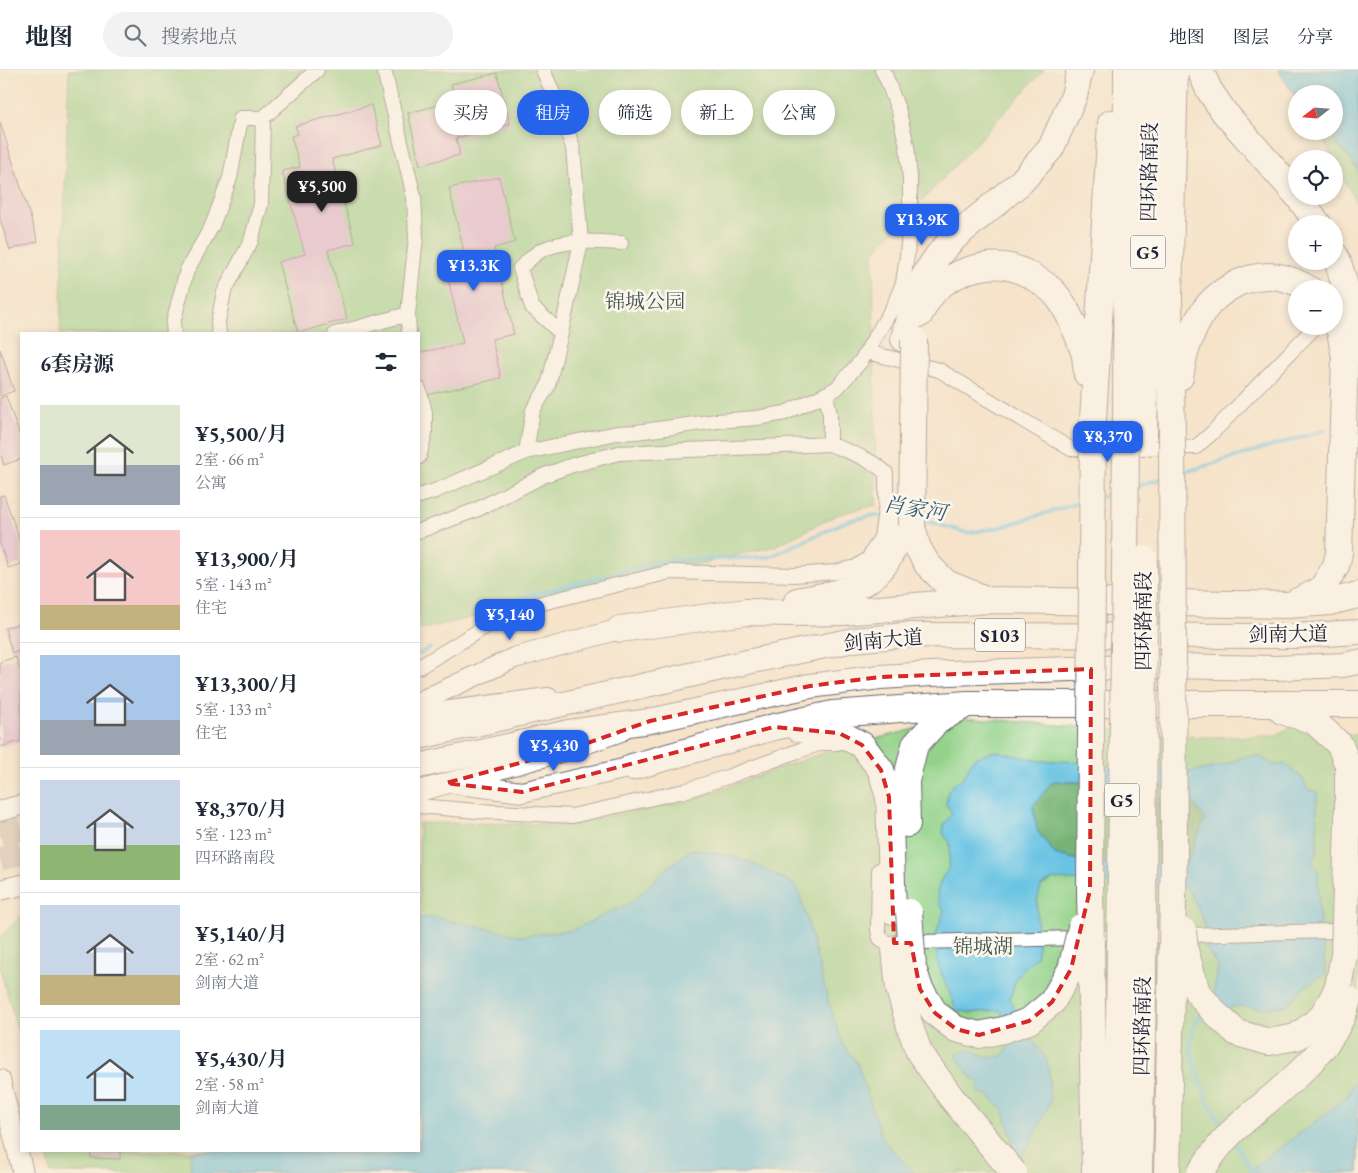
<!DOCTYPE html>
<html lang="zh">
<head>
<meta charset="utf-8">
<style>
  body { margin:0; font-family:"EB Garamond","Noto Serif SC",serif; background:#f2f2f3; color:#1f2937; height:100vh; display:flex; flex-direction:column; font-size:19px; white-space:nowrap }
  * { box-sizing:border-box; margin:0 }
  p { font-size:16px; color:#747a83 }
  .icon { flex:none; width:28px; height:28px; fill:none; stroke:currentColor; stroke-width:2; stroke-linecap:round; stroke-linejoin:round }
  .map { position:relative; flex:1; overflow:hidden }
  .details { position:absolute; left:20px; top:262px; width:400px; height:820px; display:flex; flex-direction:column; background:#fff; border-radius:0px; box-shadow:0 2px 8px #0003 }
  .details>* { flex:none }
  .guide { position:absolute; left:435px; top:20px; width:475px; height:45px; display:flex; gap:10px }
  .needle { width:32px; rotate:253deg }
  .fabs { position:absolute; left:1288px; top:15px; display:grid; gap:10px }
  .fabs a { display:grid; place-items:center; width:55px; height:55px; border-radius:50%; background:#fff; box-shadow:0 2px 8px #0003; font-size:25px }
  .price { position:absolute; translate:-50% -42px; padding:0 11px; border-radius:10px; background:#2563eb; color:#fff; font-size:16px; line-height:32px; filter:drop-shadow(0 1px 2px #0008) }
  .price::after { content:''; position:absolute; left:50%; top:30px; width:15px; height:11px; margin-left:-8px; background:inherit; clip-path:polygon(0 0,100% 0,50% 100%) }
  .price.active { background:#222; color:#fff }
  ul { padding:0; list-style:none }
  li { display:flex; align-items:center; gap:15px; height:125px; padding:0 20px }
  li+li { border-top:1px solid #e0e1e3 }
  li span { display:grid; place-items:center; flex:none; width:140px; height:100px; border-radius:0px; color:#555 }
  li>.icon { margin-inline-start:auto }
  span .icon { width:60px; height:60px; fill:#fffc; stroke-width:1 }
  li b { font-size:21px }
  h2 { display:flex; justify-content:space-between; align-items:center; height:60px; padding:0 20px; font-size:21px }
  .tag { padding:0 18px; border-radius:22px; background:#fff; box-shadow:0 2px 8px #0003; font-size:18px; line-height:45px }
  .tag.active { background:#2563eb; color:#fff }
  header { display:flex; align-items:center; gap:30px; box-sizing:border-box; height:70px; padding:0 25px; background:#fff; border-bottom:1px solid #e0e1e3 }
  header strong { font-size:24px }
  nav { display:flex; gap:28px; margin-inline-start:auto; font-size:18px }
  .search { width:350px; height:45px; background:#f2f2f3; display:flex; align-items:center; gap:12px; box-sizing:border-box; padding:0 18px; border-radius:28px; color:#747a83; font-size:19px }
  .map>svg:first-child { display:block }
</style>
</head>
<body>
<header>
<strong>地图</strong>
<div class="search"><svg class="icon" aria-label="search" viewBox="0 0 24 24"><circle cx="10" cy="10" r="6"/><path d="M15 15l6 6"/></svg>搜索地点</div>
<nav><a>地图</a><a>图层</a><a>分享</a></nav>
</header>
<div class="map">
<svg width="1358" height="1103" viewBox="0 0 1358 1103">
  <rect width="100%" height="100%" fill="#fbf7ec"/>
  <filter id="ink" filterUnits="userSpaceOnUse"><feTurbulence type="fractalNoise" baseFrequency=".02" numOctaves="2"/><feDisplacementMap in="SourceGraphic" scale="10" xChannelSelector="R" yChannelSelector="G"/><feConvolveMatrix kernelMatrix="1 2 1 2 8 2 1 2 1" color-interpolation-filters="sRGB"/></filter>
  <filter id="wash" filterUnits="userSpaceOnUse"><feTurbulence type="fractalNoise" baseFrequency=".0096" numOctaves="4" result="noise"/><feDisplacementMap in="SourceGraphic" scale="20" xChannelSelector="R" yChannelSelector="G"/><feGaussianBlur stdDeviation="1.12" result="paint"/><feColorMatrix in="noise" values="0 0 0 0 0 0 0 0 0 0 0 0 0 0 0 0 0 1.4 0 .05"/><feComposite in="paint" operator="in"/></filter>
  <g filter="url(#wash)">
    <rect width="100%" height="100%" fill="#f5e3ca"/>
    <path fill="#92d289" stroke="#5a7a62" d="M69,0H1044L873,183L876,435L839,444L775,476L419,560V264H60Z
      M1358,0V136L1318,61H1334V24Z
      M963,647L1198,667L1274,666L1291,657L1358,665V1103H51L46,1081H419V753L565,754L688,731L831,680Z
      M21,846V971L0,899V867Z"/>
    <path fill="#75b475" stroke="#4c6b58" d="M1053,711L1183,717L1205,748L1187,793L1094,794L1055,784L1037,760L1033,735Z"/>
    <path fill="#65c2e3" stroke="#44728f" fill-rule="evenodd" d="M1278,0H1358V101L1352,91L1326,61H1334V24H1296V28Z
      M996,681L1040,691H1062L1189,702L1218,697L1247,686H1259L1274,695L1286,694L1303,709L1307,719L1317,722V785L1312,789L1313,796L1318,799L1319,846L1324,883L1326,904L1305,916L1287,935L1265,939L1242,936L1232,937L1217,945L1201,939L1214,922L1218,897L1205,876L1204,852L1195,832L1187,818L1053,809L1041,816L1037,832V849L1039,870L1036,887L1024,899L1016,909L1010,929L1023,958L1046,988L1049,1002L1050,1032L1029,1077L1022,1084L1018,1102L1009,1085L1013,1071L1003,1039L987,1024L978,1023L979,1014L970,1006L955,984L970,980L987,987H1002L1011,973L1001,940L971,943L956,940C948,915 933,895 936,867C937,858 942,849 944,840L939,834L937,822L940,812L949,797L950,772L943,764L944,755L952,743L946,734L948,721L953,715L963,708L974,688ZM1053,711L1183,717L1205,749L1187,793L1094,794L1055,784L1037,760L1033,736Z
      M692,779L726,785L752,793L797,816L808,853L828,931L843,975L857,993L883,1070L914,1103H191L190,1081H419V848L432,847L522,866L573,860L632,832L667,798Z
      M1358,1007V1103H1250L1254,1097L1311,1055L1347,1026Z"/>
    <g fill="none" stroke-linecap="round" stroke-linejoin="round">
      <path stroke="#65c2e3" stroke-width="4" d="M1182,403L1325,360
        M1134,417L1164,408
        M1101,427L1116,422
        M923,450L968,463L1001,457L1082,432
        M500,535L520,528L663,491L769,487L847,451L876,445L881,446
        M419,584L430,578
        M1203,942L1195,952L1190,978L1198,1005L1210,1037L1224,1057
        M1235,1073L1253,1103"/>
    </g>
    <g id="blocks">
      <path fill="#daacd2" d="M497,3L510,54L456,68L460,85L420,95L408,43L455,31L451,14Z
        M371,35L382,75L332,89L355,173L328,180L347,249L298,263L278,192L305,184L282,101L300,97L291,66L298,64L295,56Z
        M0,52L38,171L10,180L0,149Z
        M499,107L515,172L494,178L514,264L492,269L501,308L422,326L419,311V283L463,273L444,191L465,186L449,118Z
        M0,279L14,321L0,326Z
        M6,326L21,369V389L4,395L0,383V328Z
        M4,425L21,474V494L8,498L0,474V426Z
        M21,553V581L12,583L5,558Z
        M16,587L21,603V671L0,677V592Z
        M91,1081H120V1089L91,1088Z"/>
    </g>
  </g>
  <g filter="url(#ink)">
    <use href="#blocks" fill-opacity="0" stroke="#6c666d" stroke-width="1"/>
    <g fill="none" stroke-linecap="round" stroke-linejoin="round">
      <path stroke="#cbbcad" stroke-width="24" stroke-dasharray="24 12" stroke-linecap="butt" d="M0,765L21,759
        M0,789L21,783"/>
      <g stroke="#6c666d" stroke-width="16">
        <path id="minor" d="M384,0L414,127L416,167L408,244L409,264
          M561,263L532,237L520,198C527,192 534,184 542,180C567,168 594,172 621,173
          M174,264L173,253L187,200L212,156L230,108L241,48H263L317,0
          M219,264L218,252L224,222L251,171L261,134L263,48
          M335,264L408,244
          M867,282L939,300L1071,379L1196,377L1212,363L1316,256
          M419,319L425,342V363L419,387
          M826,324L830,344V374
          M526,382L533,340L548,316L561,263L581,172L573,78L559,37L543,0
          M419,426L435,421L526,382L617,363L636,362L717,351L757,348L785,343L826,324L837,318L861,291L894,235L903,213L907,186L910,146V109L907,76L899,42L886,7L882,0
          M419,461L476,440L545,405L573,395L619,383L830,374C850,383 870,388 886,403V434L881,467L868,489L856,497L836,502L794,505L670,502L513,540L419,597
          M419,736L477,741L572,746L684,721L730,706L798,681L822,673H837
          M879,800L878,860L880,868L886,873L1330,861L1358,859"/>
      </g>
      <g stroke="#6c666d" stroke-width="22">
        <path id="secondary" d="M419,632L514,588L620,559
          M419,645L548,628
          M458,714L522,722L632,697
          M419,721L568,680L621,661
          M0,741L21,735
          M0,820L21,815
          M0,1010L23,1103"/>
      </g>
      <g stroke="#6c666d" stroke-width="26">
        <path id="trunk" d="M419,667L747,592L854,570L905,565L1296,566L1358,562
          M419,696L569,662L650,651L810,616L880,607L949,603L1165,596L1276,598L1343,595L1358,592"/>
      </g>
      <g stroke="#6c666d" stroke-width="28">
        <path id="motorway" d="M1200,0L1209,20L1224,42L1296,124
          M1298,126L1318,154
          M1334,184L1338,192L1354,246L1356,282
          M920,244C925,234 931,223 940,216C957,202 982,193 1004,196C1013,197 1022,201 1030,205C1040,211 1050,217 1057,226C1067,237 1079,267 1084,282C1086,289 1086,297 1087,304
          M904,269L914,226L928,200L939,184L951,171L962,161L1021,112L1051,78L1074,26L1080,0
          M1180,307C1183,285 1191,261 1203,242C1217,221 1244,206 1269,206C1283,206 1297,212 1309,219
          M1093,350L1111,53
          M1126,357L1127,0
          M1144,364L1151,0
          M1172,365L1169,229L1175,0
          M912,456L917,476L927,494L946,513L983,528
          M797,531C849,521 892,516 899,453
          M1296,532L1321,520L1336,496L1339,483L1345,288L1340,261L1334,248
          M620,559L746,542L792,543L842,542L988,530L1287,535L1330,532L1358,525
          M1282,641L1314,651L1340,675L1348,696
          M799,659L839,663L862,675L881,700L889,727L893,841
          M632,697L774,657L833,644L967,634H1358
          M907,754L906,711L915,675L937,651L963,636"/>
      </g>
      <use href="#minor" stroke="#fff" stroke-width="14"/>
      <use href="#secondary" stroke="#fff" stroke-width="20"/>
      <use href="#trunk" stroke="#fff" stroke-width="24"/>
      <use href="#motorway" stroke="#fff" stroke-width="26"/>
      <g stroke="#6c666d" stroke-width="28" stroke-linecap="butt">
        <path id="motorway-bridge" d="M1093,350L1090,820L1095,1103
          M912,456L914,269
          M909,842L913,898L920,919L935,943L956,959L979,965L1003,960L1029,951L1052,932L1071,899L1081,857
          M1183,861L1185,880L1197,922L1215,943L1237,963L1269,972L1296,967L1320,949L1331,931L1338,917L1344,885L1348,750V696
          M895,879L899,919L911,960L919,982L951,1027L1014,1103
          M1117,1103L1125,503L1126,357
          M1139,1103L1143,929L1144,489
          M1167,1103L1174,785L1172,365
          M1200,1103C1209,1089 1219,1075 1231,1063C1271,1024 1334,987 1348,929"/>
      </g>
      <use href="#motorway-bridge" stroke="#fff" stroke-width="26"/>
    </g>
  </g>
  <path d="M0 0H1358V1103H0ZM1091,599L1090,820L1071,899L1052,932L1029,951L979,965L956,959L935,943L920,919L911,873H894L889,727L881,700L862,675L839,663L774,657L522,722L446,713L568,680L650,651L810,616L880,607Z" fill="#f5e3ca" fill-opacity=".55" fill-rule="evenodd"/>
  <path fill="none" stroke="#d62828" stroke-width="4" stroke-dasharray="10 6" stroke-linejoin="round" d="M1091,599L1090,820L1071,899L1052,932L1029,951L979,965L956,959L935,943L920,919L911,873H894L889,727L881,700L862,675L839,663L774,657L522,722L446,713L568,680L650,651L810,616L880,607Z"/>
  <g text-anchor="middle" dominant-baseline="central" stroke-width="5" stroke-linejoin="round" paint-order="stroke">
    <g fill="#fbf7ec" stroke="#636270" stroke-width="1">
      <rect x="1130.5" y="165.5" width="35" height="33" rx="4"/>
      <rect x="975" y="548.5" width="50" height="33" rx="4"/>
      <rect x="1104.5" y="713.5" width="35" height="33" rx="4"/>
    </g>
    <g font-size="19" font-weight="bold" fill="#22223b">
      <text x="1148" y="182">G5</text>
      <text x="1000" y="565">S103</text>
      <text x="1122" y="730">G5</text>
    </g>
    <g font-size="20" fill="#22223b" stroke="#fbf7ec">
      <text transform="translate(1149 102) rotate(-89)">四环路南段</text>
      <text transform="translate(1143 551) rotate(-90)">四环路南段</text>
      <text transform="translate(1288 564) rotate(-1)">剑南大道</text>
      <text transform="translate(883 570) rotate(-5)">剑南大道</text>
      <text transform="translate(1142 956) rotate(-89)">四环路南段</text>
    </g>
    <g font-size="20" fill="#445752" stroke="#fbf7ec">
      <text x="645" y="231">锦城公园</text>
      <text x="983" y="876">锦城湖</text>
    </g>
    <g font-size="21" font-style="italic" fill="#395a76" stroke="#fbf7ec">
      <text transform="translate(915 438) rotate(9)">肖家河</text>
    </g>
  </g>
</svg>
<div class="fabs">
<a><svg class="needle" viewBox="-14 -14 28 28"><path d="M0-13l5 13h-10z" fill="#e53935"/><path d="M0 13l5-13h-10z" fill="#747a83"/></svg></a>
<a><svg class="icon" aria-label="locate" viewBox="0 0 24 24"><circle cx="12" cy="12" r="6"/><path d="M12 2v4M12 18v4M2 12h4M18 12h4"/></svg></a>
<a>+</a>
<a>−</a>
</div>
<b class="price active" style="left:322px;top:143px">¥5,500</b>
<b class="price" style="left:922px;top:176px">¥13.9K</b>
<b class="price" style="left:474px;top:222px">¥13.3K</b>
<b class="price" style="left:1108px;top:393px">¥8,370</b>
<b class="price" style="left:510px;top:571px">¥5,140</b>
<b class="price" style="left:554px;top:702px">¥5,430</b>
<div class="guide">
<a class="tag">买房</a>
<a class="tag active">租房</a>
<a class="tag">筛选</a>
<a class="tag">新上</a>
<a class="tag">公寓</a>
</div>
<section class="details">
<h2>6套房源<svg class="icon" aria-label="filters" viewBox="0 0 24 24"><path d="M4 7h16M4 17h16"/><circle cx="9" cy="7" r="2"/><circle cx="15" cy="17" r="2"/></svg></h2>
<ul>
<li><span style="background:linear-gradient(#dfe7d0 60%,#9aa5b1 0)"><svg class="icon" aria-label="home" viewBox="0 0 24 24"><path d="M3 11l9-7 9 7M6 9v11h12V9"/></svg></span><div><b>¥5,500/月</b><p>2室 · 66 m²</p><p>公寓</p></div></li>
<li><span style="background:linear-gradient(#f6c9c9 75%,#c2b280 0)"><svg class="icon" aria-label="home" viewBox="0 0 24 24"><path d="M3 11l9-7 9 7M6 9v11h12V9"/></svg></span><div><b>¥13,900/月</b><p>5室 · 143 m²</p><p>住宅</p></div></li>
<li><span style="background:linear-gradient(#a9c7e8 65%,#9aa5b1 0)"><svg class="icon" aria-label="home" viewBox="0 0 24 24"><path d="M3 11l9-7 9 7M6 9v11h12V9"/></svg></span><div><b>¥13,300/月</b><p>5室 · 133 m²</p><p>住宅</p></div></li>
<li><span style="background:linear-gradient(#c9d6e8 65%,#8fb573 0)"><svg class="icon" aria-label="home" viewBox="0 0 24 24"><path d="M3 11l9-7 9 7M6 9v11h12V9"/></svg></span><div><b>¥8,370/月</b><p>5室 · 123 m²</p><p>四环路南段</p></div></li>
<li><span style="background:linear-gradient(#c9d6e8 70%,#c2b280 0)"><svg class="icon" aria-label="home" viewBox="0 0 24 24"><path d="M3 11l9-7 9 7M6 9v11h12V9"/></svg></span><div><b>¥5,140/月</b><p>2室 · 62 m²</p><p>剑南大道</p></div></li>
<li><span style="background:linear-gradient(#bfe0f5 75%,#7fa58c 0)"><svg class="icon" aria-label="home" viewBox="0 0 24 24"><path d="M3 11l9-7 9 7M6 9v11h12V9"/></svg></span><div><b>¥5,430/月</b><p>2室 · 58 m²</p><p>剑南大道</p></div></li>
</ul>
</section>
</div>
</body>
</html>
